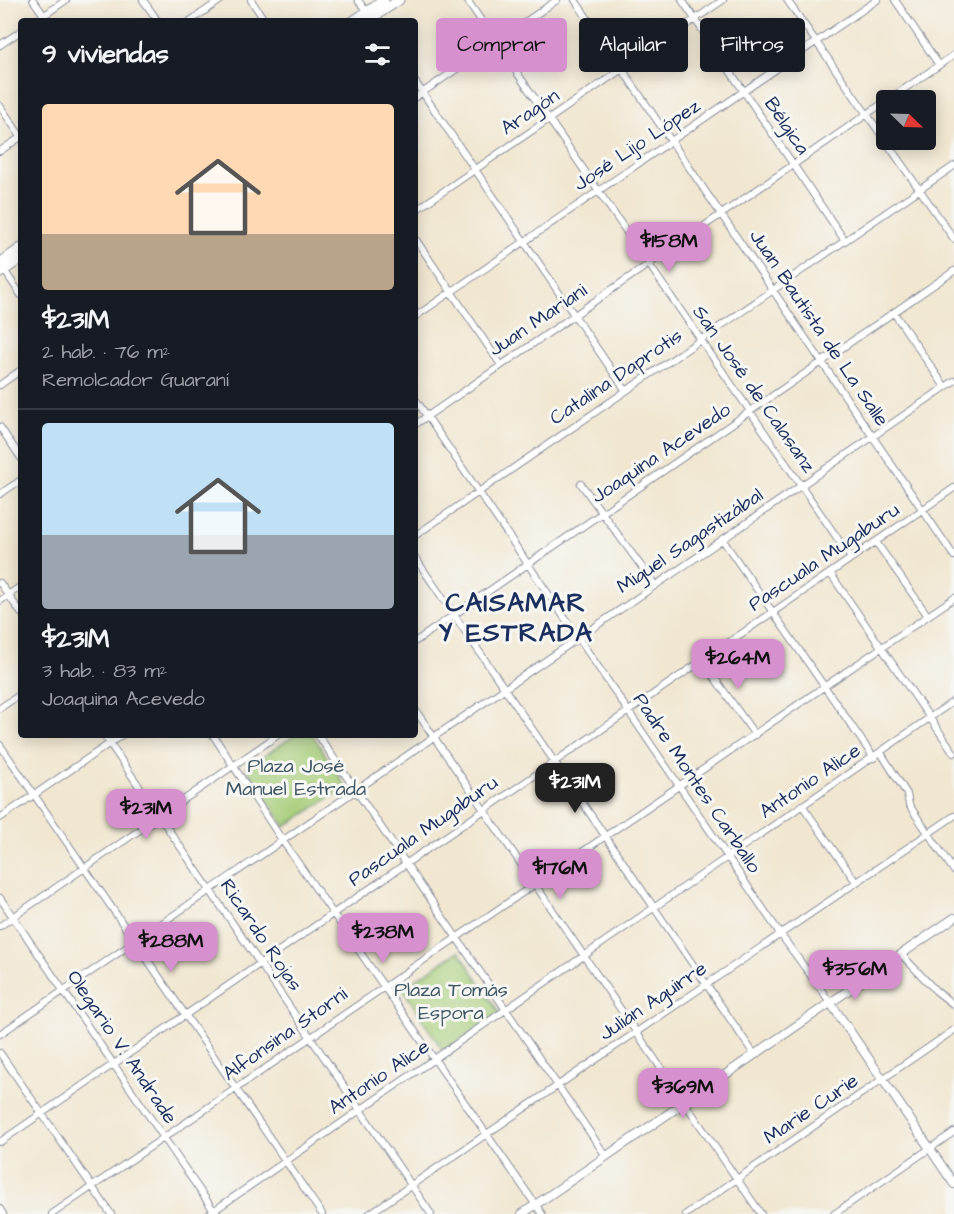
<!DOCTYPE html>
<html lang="es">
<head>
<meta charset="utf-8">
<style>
  body { margin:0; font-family:"Architects Daughter",sans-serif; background:#242831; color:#f1f3f6; height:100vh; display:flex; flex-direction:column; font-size:22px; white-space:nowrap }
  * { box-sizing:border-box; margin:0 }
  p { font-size:20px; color:#9ea1a6 }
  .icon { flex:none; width:33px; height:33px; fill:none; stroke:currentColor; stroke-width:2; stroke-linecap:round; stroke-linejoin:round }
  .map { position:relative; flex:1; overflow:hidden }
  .panel { position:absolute; left:18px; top:18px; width:400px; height:720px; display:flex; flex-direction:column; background:#171b24; border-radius:6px; box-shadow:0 3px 15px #0003 }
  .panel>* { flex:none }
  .banner { position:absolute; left:436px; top:18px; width:428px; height:54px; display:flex; gap:12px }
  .needle { width:39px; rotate:113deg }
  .fabs { position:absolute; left:876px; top:90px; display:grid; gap:12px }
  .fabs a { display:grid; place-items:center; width:60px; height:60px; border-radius:6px; background:#171b24; box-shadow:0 3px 15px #0003; font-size:30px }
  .price { position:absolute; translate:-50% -51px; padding:0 14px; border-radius:12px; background:#d690ce; color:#111; font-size:20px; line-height:39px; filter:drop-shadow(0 2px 3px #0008) }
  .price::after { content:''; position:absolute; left:50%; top:36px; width:18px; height:14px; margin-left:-9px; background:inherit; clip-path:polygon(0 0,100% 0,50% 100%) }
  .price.on { background:#222; color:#fff }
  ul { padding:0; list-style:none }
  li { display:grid; align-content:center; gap:12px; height:318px; padding:0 24px }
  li+li { border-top:2px solid #363941 }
  li span { display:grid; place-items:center; height:186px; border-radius:6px; color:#555 }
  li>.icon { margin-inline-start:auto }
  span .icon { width:108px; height:108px; fill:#fffc; stroke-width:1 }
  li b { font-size:26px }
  h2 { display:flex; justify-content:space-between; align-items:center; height:72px; padding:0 24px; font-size:26px }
  .chip { padding:0 21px; border-radius:6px; background:#171b24; box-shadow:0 3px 15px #0003; font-size:21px; line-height:54px }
  .chip.on { background:#d690ce; color:#111 }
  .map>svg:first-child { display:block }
</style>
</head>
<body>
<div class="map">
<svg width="954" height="1214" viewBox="0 0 954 1214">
  <rect width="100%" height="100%" fill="#f6f6f2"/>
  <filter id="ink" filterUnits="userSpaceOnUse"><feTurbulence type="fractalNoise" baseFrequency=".0167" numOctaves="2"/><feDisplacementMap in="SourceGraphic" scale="12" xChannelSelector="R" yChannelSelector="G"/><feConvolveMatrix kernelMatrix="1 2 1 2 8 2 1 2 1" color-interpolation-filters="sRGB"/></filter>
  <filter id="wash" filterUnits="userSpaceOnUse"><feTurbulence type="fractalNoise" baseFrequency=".008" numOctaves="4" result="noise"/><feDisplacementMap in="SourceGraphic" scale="24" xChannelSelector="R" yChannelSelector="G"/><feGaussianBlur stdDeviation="1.35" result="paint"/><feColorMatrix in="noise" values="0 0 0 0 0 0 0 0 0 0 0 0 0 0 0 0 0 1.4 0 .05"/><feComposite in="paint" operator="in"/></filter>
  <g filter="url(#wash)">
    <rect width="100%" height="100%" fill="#f1e7d1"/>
    <path fill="#a6cc77" stroke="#607e6a" stroke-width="1.5" d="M295,735H313L346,787L285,827L246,768Z
      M459,951L500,1014L443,1051L402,988Z"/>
  </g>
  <g filter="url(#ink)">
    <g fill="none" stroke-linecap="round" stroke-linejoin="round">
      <g stroke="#868b98" stroke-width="8">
        <path id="minor" d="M33,0L48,21
          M143,0L158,21
          M251,0L265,21
          M358,0L368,14
          M467,0L851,558
          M575,0L954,556
          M682,0L845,241
          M787,0L954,239
          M895,0L939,65
          M36,21L66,0
          M190,21L221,0
          M0,45L21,31
          M416,83L626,391
          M416,97L557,0
          M888,100L954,55
          M0,106L21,137L0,151
          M416,210L723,0
          M416,240L501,365
          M2,267L21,295
          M894,313L945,387
          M416,316L877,0
          M0,385L21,370
          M416,400L781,935L830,1002
          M416,424L886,101
          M0,427L21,458
          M581,484L655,585
          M0,494L21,480
          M416,535L954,166
          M722,539L874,758
          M876,542L928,616
          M416,559L754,1054
          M830,573L954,753
          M0,583L21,613
          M0,601L21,586
          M416,641L954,271
          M702,660L755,735
          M0,708L21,694
          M416,711L761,1214
          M104,735L431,1214
          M213,735L282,840L542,1214
          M318,735L606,1156
          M0,745L322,1214
          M881,753L907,794L909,805L954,871
          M802,805L856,882
          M0,818L122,735
          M0,898L216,1214
          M0,926L278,735
          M901,954L936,991L954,1005
          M0,1034L954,381
          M0,1053L111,1214
          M0,1142L954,488
          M0,1209L3,1214
          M52,1214L954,598
          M209,1214L954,701
          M369,1214L954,816
          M686,1214L954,1030
          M834,1214L954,1132"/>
      </g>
      <g stroke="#868b98" stroke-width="10">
        <path id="tertiary" d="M830,1002L954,1184"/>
      </g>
      <g stroke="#868b98" stroke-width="10">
        <path id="secondary" d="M522,1214L954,918"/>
      </g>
      <g stroke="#868b98" stroke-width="11">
        <path id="primary" d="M353,21L384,0
          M368,21L399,0
          M0,263L21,248
          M0,273L21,259"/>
      </g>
      <use href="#minor" stroke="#fff" stroke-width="6"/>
      <use href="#tertiary" stroke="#fff" stroke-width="8"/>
      <use href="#secondary" stroke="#fff" stroke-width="8"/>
      <use href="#primary" stroke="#fff" stroke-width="9"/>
    </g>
  </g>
  <g text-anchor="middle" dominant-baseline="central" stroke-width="6" stroke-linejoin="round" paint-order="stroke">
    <g font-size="20" fill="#1b2f5e" stroke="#f6f6f2">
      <text transform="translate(530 112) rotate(-34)">Aragón</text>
      <text transform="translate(787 126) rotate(56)">Bélgica</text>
      <text transform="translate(637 145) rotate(-34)">José Lijo López</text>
      <text transform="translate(538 320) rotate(-34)">Juan Mariani</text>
      <text transform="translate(819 328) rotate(56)">Juan Bautista de La Salle</text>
      <text transform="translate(616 377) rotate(-34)">Catalina Daprotis</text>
      <text transform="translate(754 389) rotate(55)">San José de Calasanz</text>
      <text transform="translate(661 453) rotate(-34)">Joaquina Acevedo</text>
      <text transform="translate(690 541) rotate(-34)">Miguel Sagastizábal</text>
      <text transform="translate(824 557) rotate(-34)">Pascuala Mugaburu</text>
      <text transform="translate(810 781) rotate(-34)">Antonio Alice</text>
      <text transform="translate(697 783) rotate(56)">Padre Montes Carballo</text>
      <text transform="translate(423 831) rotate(-35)">Pascuala Mugaburu</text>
      <text transform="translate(261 935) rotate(56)">Ricardo Rojas</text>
      <text transform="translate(653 1001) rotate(-34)">Julián Aguirre</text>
      <text transform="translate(285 1034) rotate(-35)">Alfonsina Storni</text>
      <text transform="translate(122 1047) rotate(56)">Olegario V. Andrade</text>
      <text transform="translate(379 1077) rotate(-34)">Antonio Alice</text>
      <text transform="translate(811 1109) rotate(-34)">Marie Curie</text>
    </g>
    <g font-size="20" fill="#3e5664" stroke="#f6f6f2">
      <text x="296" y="766">Plaza José<tspan x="296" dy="23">Manuel Estrada</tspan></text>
      <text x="451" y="990">Plaza Tomás<tspan x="451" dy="23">Espora</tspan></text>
    </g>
    <g font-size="26" font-weight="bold" letter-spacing="1.5" fill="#1b2f5e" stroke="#f6f6f2">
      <text x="516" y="603">CAISAMAR<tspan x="516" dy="30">Y ESTRADA</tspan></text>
    </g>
  </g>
</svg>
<div class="fabs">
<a><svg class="needle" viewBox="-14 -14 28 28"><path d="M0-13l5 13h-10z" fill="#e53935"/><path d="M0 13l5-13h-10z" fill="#9ea1a6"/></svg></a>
</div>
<b class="price" style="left:669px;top:273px">$158M</b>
<b class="price" style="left:738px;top:690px">$264M</b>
<b class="price on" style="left:575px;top:814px">$231M</b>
<b class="price" style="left:146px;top:840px">$231M</b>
<b class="price" style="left:560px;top:900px">$176M</b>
<b class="price" style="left:383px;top:964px">$238M</b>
<b class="price" style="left:171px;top:973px">$288M</b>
<b class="price" style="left:855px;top:1001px">$356M</b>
<b class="price" style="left:683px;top:1119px">$369M</b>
<div class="banner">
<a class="chip on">Comprar</a>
<a class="chip">Alquilar</a>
<a class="chip">Filtros</a>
</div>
<section class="panel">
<h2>9 viviendas<svg class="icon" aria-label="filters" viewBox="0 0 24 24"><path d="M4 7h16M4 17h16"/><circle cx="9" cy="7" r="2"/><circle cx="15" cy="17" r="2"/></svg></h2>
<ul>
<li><span style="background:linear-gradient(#ffd9b3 70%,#b9a48a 0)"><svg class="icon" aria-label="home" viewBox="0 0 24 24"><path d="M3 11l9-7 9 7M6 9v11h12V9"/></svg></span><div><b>$231M</b><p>2 hab. · 76 m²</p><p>Remolcador Guaraní</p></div></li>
<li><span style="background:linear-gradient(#bfe0f5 60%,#9aa5b1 0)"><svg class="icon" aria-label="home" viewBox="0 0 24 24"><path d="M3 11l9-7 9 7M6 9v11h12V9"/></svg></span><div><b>$231M</b><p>3 hab. · 83 m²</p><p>Joaquina Acevedo</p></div></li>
</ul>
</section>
</div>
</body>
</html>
